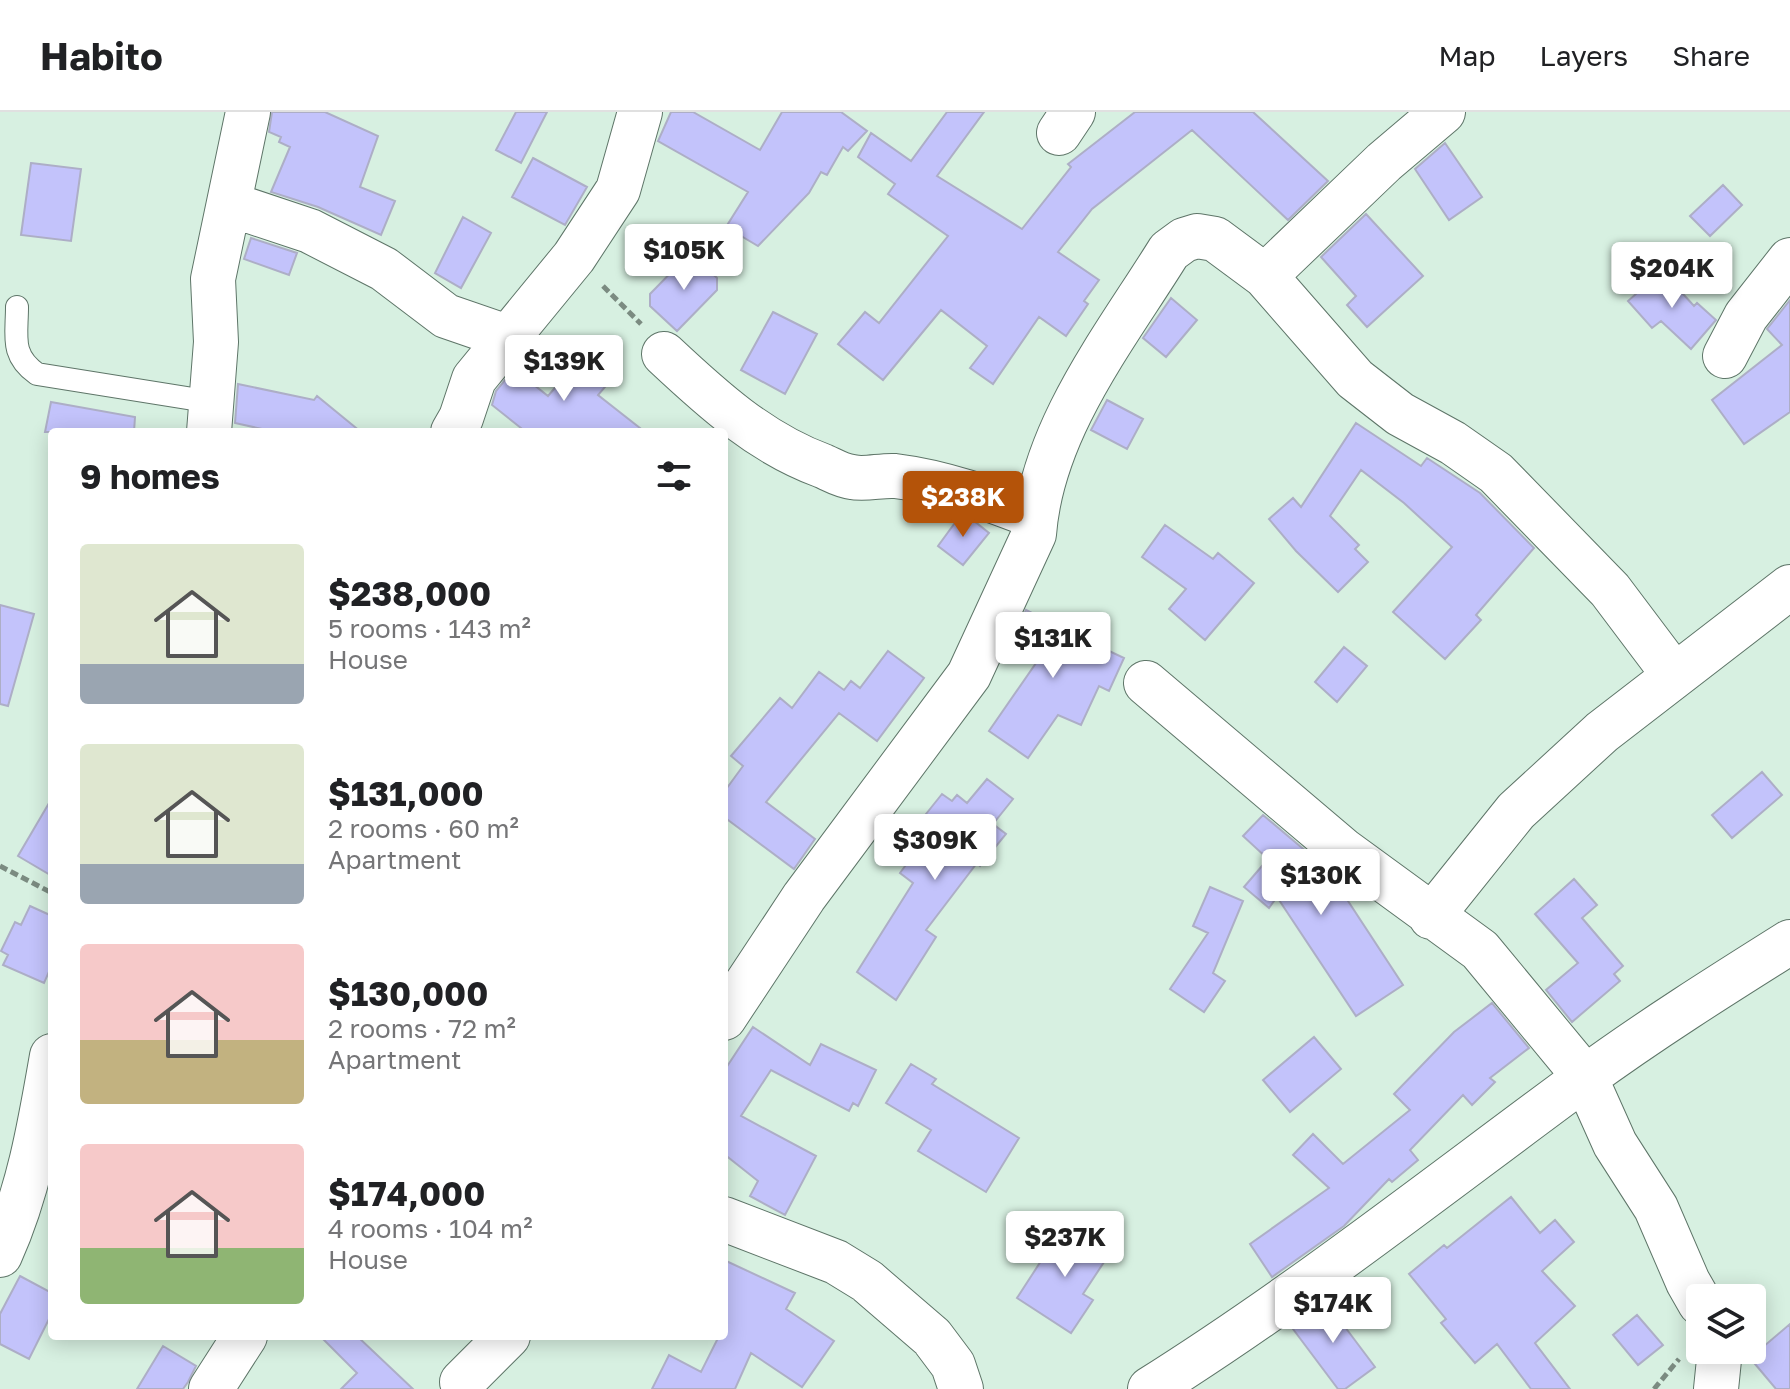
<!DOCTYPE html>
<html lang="en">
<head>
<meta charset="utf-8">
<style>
  body { margin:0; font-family:"Golos Text",sans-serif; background:#f2f2f2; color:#202124; height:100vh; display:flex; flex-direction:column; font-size:30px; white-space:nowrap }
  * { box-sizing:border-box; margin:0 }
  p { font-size:26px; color:#757577 }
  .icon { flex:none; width:44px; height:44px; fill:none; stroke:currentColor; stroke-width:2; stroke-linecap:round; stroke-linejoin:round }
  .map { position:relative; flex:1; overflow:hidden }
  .drawer { position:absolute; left:48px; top:316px; width:680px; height:912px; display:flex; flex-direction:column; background:#fff; border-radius:8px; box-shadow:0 4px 20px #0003 }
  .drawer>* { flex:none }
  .fabs { position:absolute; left:1686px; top:1172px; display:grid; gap:16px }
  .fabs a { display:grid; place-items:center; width:80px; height:80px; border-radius:8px; background:#fff; box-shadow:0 4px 20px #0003; font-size:40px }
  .price { position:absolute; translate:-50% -68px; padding:0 18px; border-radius:8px; background:#fff; color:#222; font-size:26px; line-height:52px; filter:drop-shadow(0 2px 4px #0008) }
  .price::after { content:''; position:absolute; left:50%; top:48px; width:24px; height:18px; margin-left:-12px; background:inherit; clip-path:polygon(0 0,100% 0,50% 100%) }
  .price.on { background:#b45309; color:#fff }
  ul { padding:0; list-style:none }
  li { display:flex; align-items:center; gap:24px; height:200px; padding:0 32px }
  li span { display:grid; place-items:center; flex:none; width:224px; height:160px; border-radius:8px; color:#555 }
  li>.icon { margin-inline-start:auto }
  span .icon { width:96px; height:96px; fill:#fffc; stroke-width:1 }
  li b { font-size:34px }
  h2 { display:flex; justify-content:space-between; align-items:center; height:96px; padding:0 32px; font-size:34px }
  header { display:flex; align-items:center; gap:48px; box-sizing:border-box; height:112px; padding:0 40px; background:#fff; border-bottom:2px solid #e0e0e0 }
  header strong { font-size:38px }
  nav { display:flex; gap:44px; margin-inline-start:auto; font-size:28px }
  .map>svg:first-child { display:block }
</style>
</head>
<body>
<header>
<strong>Habito</strong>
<nav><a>Map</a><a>Layers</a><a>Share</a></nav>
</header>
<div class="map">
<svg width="1790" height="1277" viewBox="0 0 1790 1277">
  <rect width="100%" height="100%" fill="#d7f0e1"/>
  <path fill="#c3c3fb" stroke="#adaec6" stroke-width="2" d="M272,0H325L378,24L360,75L395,89L381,123L318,95L271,80L290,35L279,30L281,25L269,20Z
    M516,0H547L521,51L496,38Z
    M671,0H693L760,38L782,0H841L867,19L848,39L843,35L827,63L821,60L809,81L758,134L726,115L748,80L658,29Z
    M947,0H984L937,64L1022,117L1071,55L1068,52L1135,0H1253L1328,69L1288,108L1192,18L1092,97L1058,140L1099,168L1084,189L1088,192L1066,224L1039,205L993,272L970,256L987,234L941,198L883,268L838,232L865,200L879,211L948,124L888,82L895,72L858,45L871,21L911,49Z
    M1445,31L1482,85L1449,108L1415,57Z
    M533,46L587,75L565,113L512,85Z
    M31,51L81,57L71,129L21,123Z
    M1723,73L1742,93L1710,124L1690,104Z
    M1366,102L1423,164L1367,215L1347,193L1356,184L1321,145Z
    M463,105L491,121L461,176L435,161Z
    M251,126L297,141L289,163L244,147Z
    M690,141L717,166V178L677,219L650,194V182Z
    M1662,159L1694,194L1697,191L1716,208L1691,237L1661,209L1652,216L1628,189Z
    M1171,186L1197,208L1166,245L1143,226Z
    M1790,188V300L1744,332L1712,288L1782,233L1767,217Z
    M773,200L817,222L785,282L741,258Z
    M591,241L616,262L598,283L645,320H526L492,293L496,279L514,257L548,284L576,251L580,255Z
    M238,272L314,288L317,284L361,320H276L235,311Z
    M1107,288L1143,307L1127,337L1091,318Z
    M51,290L135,305L134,320H45Z
    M1356,311L1421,354L1427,346L1480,381L1534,436L1476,503L1481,508L1445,547L1393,500L1452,435L1404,391L1361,358L1330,404L1359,433L1355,437L1368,450L1338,480L1296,439L1269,407L1293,386L1301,395Z
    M960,404L974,409L989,421L963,453L938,434Z
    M1165,413L1213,447L1218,441L1254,471L1205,528L1169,497L1186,477L1142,445Z
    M0,493L34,502L8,594L0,592Z
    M1026,498L1063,517L1067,507L1093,519L1088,529L1124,546L1109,579L1099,574L1081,613L1058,603L1028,646L989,619L1036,551L1009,537Z
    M1344,535L1367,554L1337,590L1315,570Z
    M888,539L924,566L877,629L839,601L766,690L815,727L794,757L724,705V680L743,654L731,644L780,586L792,596L819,560L844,578L851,569L860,576Z
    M1762,660L1782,683L1732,726L1712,703Z
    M987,667L1013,687L993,712L1006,722L980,754L977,751L926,818L936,825L896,888L857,860L913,771L900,761L933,716L922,707L942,682L952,689L957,683L967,691Z
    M52,686V764L18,744Z
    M1263,703L1327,757L1403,873L1356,904L1277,785L1269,796L1244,775L1268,747L1243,724Z
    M1574,767L1597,793L1582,806L1623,854L1614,862L1620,869L1572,910L1546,878L1578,851L1535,802Z
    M1210,775L1243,789L1213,861L1225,869L1204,900L1170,877L1208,821L1193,814Z
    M30,794L52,804V853L44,871L3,853L8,843L1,839L15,810L21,813Z
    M1492,891L1529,936L1490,966L1495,970L1472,993L1463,983L1410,1038L1418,1048L1392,1070L1389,1067L1344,1114L1272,1165L1250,1132L1329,1076L1293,1043L1313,1022L1343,1052L1410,998L1394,982L1454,920Z
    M753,915L810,953L821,932L876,958L858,994L853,991L849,999L771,958L741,1004L816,1044L785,1103L750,1084L758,1069L724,1042V959Z
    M1314,925L1341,957L1290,1000L1263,968Z
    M911,952L936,967L932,972L1019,1026L986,1080L918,1039L931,1018L886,991Z
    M1511,1085L1540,1121L1555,1108L1574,1130L1542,1159L1575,1194L1535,1231L1570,1277H1531L1497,1232L1475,1251L1441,1211L1446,1207L1409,1162L1444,1133L1447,1136Z
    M1065,1112L1110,1141L1083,1182L1093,1188L1071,1221L1017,1186Z
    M724,1148L795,1181L786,1197L834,1229L802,1275L751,1241L735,1277H652L669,1243L701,1260L719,1224H724Z
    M20,1164L52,1181V1201L29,1247L0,1232V1202Z
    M1337,1180L1341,1187L1330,1195L1375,1255L1345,1277H1338L1290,1213Z
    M1637,1203L1663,1233L1638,1253L1613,1223Z
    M1790,1212V1277H1776L1750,1246Z
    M320,1224H357L413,1277H341L357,1261Z
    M163,1234L196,1254L188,1270L183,1277H137Z"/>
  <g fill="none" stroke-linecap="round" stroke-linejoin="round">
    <g stroke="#5e7568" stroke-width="24">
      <path id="lane" d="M17,195C17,224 10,243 37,262L212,290"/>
    </g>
    <g stroke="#5e7568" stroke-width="46">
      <path id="street" d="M1059,21L1073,0
        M229,92L310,119L384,157L446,204L507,225
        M1265,164L1384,50L1443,0
        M664,242C712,287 760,331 823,354C832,358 842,364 852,365C865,368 881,363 895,364C944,370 990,387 1036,405
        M1725,244L1746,204L1790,148
        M209,320L216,230L213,167L248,0
        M453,320L461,306L474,267L574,145L618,78L640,0
        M1146,571L1343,738L1480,838L1585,965L1615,1032L1656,1096L1688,1170L1700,1191
        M1431,805L1516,699L1602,620L1790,475
        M724,906L804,785L969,563L1034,422C1042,317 1115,226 1169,139L1184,128L1197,124L1215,127L1265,164L1355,267L1400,302L1453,331L1496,361L1610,478L1674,563
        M724,1107L836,1150L867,1169L932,1225L953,1253L961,1277
        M0,1143C29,1079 40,1013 52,944
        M462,1270L508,1224
        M211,1277L245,1224
        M1150,1277C1301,1182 1440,1072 1583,967C1650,918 1720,874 1790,830
        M1716,1277L1720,1238"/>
    </g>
    <path stroke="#7b8b81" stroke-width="5" stroke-dasharray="8 4" stroke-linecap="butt" d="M603,174L641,212
      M0,754L52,781
      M1654,1277L1679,1247"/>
    <use href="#lane" stroke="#fff" stroke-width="22"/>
    <use href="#street" stroke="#fff" stroke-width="44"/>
  </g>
</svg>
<div class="fabs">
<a><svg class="icon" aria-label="layers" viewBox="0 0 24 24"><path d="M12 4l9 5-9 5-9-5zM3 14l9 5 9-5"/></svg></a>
</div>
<b class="price" style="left:684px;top:180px">$105K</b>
<b class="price" style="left:1672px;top:198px">$204K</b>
<b class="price" style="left:564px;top:291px">$139K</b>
<b class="price on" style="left:963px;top:427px">$238K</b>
<b class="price" style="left:1053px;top:568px">$131K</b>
<b class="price" style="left:935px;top:770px">$309K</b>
<b class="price" style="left:1321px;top:805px">$130K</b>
<b class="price" style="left:1065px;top:1167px">$237K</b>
<b class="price" style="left:1333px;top:1233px">$174K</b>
<section class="drawer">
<h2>9 homes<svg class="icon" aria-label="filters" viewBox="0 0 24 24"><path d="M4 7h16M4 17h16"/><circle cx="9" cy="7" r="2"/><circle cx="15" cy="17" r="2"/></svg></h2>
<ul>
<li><span style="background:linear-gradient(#dfe7d0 75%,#9aa5b1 0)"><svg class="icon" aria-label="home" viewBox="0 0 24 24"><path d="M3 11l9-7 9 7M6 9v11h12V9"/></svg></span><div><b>$238,000</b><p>5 rooms · 143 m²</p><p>House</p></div></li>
<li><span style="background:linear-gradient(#dfe7d0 75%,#9aa5b1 0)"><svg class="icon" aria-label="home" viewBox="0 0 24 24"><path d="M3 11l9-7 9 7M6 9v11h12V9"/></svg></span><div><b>$131,000</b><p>2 rooms · 60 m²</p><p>Apartment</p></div></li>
<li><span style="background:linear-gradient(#f6c9c9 60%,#c2b280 0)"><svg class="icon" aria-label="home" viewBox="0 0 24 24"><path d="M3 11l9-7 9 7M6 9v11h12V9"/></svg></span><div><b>$130,000</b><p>2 rooms · 72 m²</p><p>Apartment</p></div></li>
<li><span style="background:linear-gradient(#f6c9c9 65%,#8fb573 0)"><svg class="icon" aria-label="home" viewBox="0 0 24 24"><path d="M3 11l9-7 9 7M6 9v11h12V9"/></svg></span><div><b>$174,000</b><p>4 rooms · 104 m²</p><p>House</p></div></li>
</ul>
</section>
</div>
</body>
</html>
